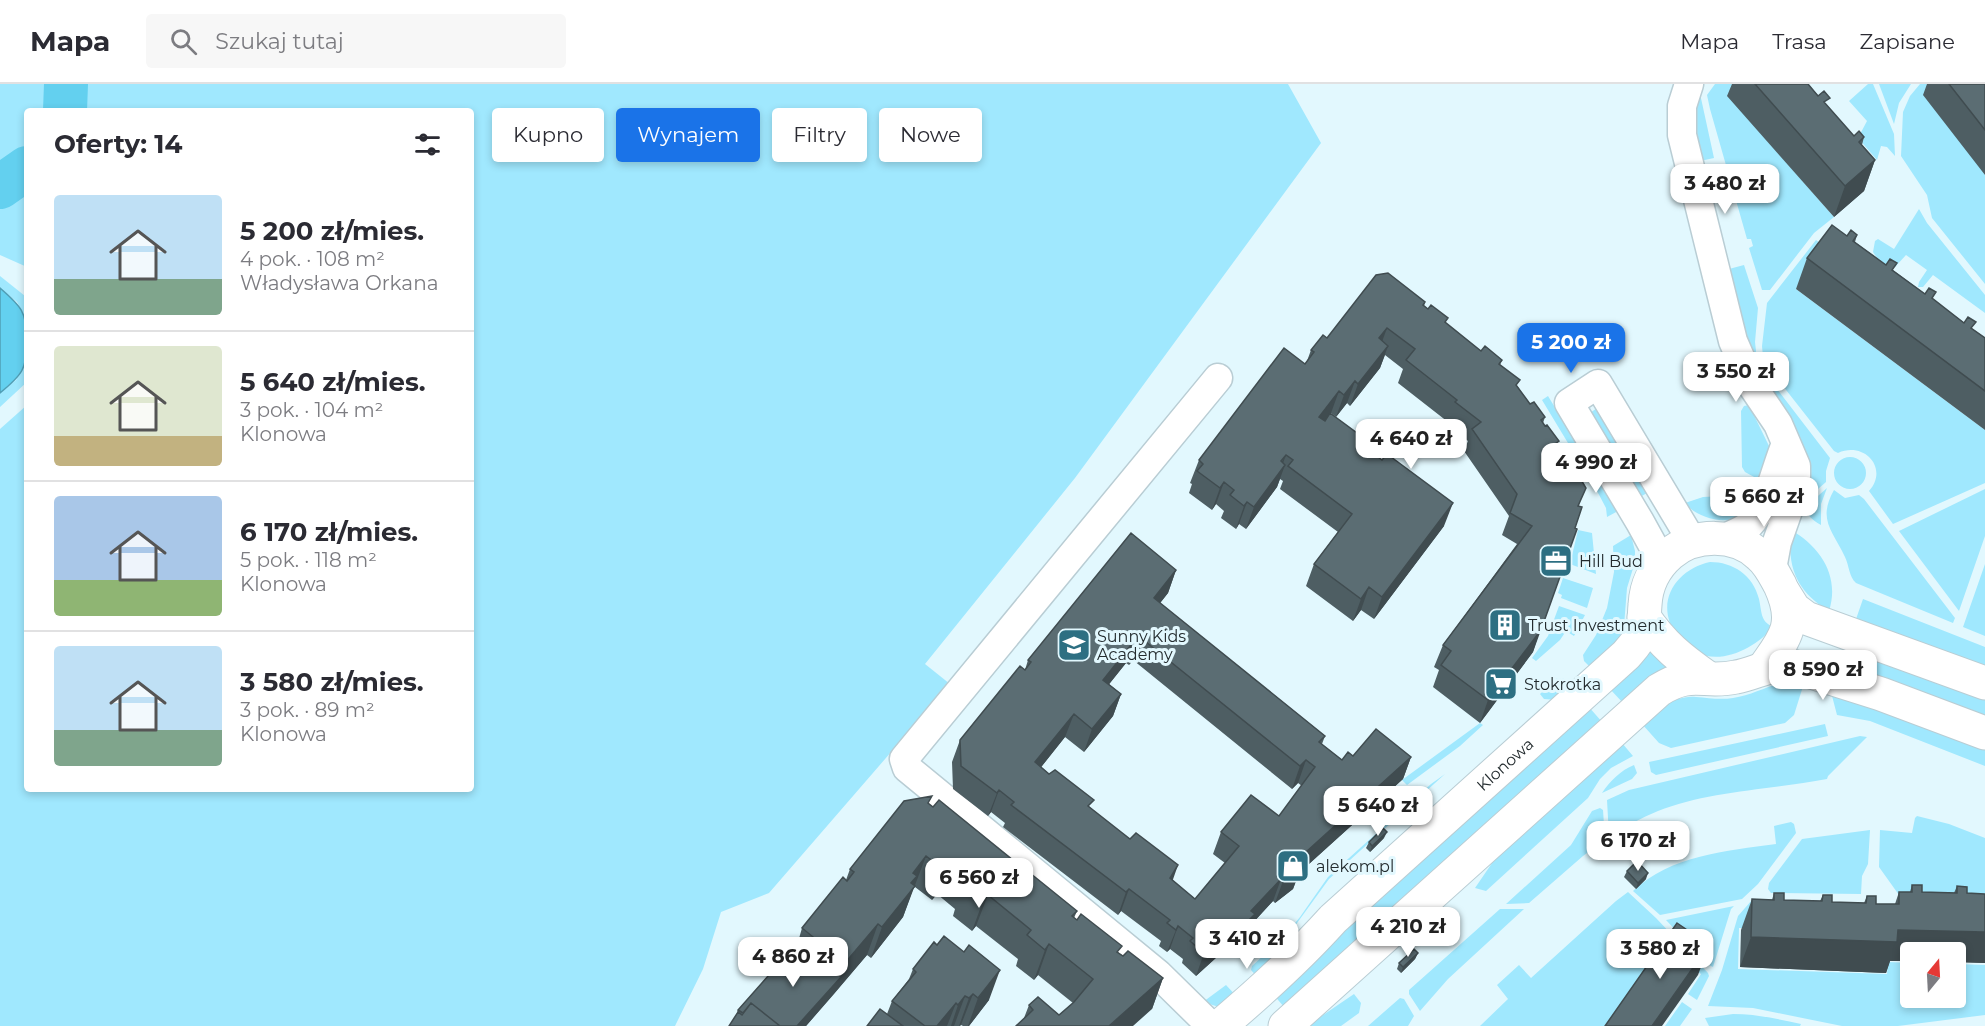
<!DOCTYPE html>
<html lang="pl">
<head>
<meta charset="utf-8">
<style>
  body { margin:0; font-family:Montserrat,sans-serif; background:#f7f7f7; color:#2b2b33; height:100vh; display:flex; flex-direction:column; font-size:22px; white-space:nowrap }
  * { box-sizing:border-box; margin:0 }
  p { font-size:20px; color:#7c7c81 }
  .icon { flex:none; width:33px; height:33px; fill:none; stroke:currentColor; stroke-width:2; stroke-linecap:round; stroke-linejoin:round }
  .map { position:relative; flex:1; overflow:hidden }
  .sheet { position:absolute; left:24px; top:24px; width:450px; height:684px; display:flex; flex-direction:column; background:#fff; border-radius:6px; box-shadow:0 3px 9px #0003 }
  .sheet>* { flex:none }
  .guide { position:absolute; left:492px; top:24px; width:570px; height:54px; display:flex; gap:12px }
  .needle { width:39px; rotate:18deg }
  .controls { position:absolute; left:1900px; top:858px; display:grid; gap:12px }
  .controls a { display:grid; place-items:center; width:66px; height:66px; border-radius:6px; background:#fff; box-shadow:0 3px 9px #0003; font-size:30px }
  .price { position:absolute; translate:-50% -51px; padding:0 14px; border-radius:12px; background:#fff; color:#222; font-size:20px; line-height:39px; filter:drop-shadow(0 2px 3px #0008) }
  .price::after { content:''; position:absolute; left:50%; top:36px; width:18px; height:14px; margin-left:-9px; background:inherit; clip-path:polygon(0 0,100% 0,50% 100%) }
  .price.current { background:#1a73e8; color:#fff }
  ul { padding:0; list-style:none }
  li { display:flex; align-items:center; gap:18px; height:150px; padding:0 30px }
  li+li { border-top:2px solid #e1e1e2 }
  li span { display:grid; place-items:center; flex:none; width:168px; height:120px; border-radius:6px; color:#555 }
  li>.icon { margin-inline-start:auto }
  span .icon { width:72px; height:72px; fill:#fffc; stroke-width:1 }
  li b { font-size:26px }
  h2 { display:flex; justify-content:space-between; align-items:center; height:72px; padding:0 30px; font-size:26px }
  .tag { padding:0 21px; border-radius:6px; background:#fff; box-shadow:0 3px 9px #0003; font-size:21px; line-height:54px }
  .tag.current { background:#1a73e8; color:#fff }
  header { display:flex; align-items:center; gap:36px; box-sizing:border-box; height:84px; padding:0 30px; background:#fff; border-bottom:2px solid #e1e1e2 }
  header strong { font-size:28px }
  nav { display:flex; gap:33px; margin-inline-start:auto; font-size:21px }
  .search { width:420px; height:54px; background:#f7f7f7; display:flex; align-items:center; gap:15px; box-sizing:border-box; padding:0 21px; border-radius:6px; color:#7c7c81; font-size:22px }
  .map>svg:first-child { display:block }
</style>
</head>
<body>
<header>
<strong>Mapa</strong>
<div class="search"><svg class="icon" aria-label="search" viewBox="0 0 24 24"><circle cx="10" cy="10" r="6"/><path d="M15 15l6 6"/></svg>Szukaj tutaj</div>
<nav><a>Mapa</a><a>Trasa</a><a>Zapisane</a></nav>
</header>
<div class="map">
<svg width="1985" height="942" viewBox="0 0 1985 942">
  <rect width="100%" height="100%" fill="#e2f8fe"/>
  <path fill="#a0e8fe" d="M0,0H1288L1321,59L1075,394L925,580L950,600L769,809L721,828L703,885L675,942H0V345L27,321V705H471V27H27V183L0,171Z
    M1715,0H1741L1728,12L1834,133L1814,149L1770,206H1762L1749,164L1753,162L1751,155H1747L1710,25L1707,11Z
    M1868,0H1873L1894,50L1895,72L1887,63L1881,62L1877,76L1858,54L1867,37L1849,17Z
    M1879,0H1911L1899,19L1894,40Z
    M1920,0H1937L1985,91V200L1932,134L1927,111L1901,72L1903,28L1910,12Z
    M1699,5L1714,74L1700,77L1690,36Z
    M1919,125L1927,139L1985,211V229L1933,191L1923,203H1918L1919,198L1927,186L1906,171L1895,183C1886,183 1877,175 1873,168L1875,157L1878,155L1894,165Z
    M1816,156L1839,173L1796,205L1985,346V399L1893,440L1869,407C1889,385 1865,357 1838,369L1834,367L1768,283L1763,273L1762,262L1767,219Z
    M1744,181L1758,224L1755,258L1757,276L1767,292L1830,374L1826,387V398L1802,419C1801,400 1803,366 1797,349C1791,328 1775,313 1764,294C1744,261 1736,222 1729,185Z
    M0,192L25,212L27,229L24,231L17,218L0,204Z
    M27,276V298L0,323V309L16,296Z
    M1548,312L1618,427L1607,433L1606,424L1597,407L1542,316Z
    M1749,321L1769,362L1765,399L1745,388L1742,383L1741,327L1744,322Z
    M1597,324L1647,409L1640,413L1590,329Z
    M1834 389a16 16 0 1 1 32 0a16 16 0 1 1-32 0Z
    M1827,404L1821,420V441C1795,426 1811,419 1827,404Z
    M1985,405V452L1959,527L1899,447Z
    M1834,406L1845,414L1859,411L1864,415L1955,534L1953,539L1856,499C1849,493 1849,481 1845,473C1833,447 1817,436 1834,406Z
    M1723,412L1750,423C1747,426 1743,431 1739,433C1722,441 1696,433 1685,419L1703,413Z
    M1578,446L1592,449L1596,490L1570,480Z
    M1791,446C1821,463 1840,493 1829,527C1796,507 1787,483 1791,446Z
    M1631,451L1635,467V478L1627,504L1624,542L1619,554L1592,585L1584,577L1583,571L1596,551L1607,524L1614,488L1613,462Z
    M1710,478C1733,478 1753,491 1759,515C1762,528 1760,537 1773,543C1757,563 1720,583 1695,567C1690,564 1686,558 1682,553C1678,549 1672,545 1670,539C1659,509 1682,484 1710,478Z
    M1985,480V552L1963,543Z
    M1563,494L1593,504L1587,524L1561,514L1562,511L1558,509Z
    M1863,515L1985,563V584L1855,538Z
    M1559,522L1585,531L1574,552L1566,547L1560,556L1536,577L1532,574L1548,552Z
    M1846,562L1985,613V636L1840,582Z
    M1652,566L1667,579L1666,583L1624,620L1609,604Z
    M1557,594H1563L1571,603L1557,616L1544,615L1540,610Z
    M1783,598L1804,599L1794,631L1785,639L1671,664L1659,659L1642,640C1657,626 1674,611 1696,613C1709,614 1720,616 1733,614C1751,611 1766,603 1783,598Z
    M1831,608L1985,664V682L1870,637L1837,631Z
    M1588,622L1603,639L1285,924L1272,909Z
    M1480,639L1483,641L1460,662L1407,701L1402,696Z
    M1825,640L1828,652L1656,691L1651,688L1649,678Z
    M1860,652L1867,653L1828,692L1827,695C1775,705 1707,707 1658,727C1641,734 1625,743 1609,752L1607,716L1629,706Z
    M1622,659L1633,672L1611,684L1600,695L1588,714L1486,807L1475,804L1503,763Z
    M1634,681L1637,689L1632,695L1602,709C1610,697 1621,686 1634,681Z
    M1445,690L1329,795L1292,846L1287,851L1286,850L1300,833L1328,793L1431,700Z
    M1600,724L1603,726L1605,756L1583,772L1529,819L1506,820L1571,761L1592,727Z
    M1917,732L1949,740L1985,754V814L1899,811L1879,783L1880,746L1912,749L1915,734Z
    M1791,738L1794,740L1796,749L1758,800L1742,815L1660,831L1633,807C1671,771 1726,767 1776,760L1774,742Z
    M1870,746L1868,780L1862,792L1861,810L1771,809L1768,805L1769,799L1802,755Z
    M1628,808L1656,834L1708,889L1709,892L1697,916L1688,910L1701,890L1668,867L1616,942H1480L1508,915L1497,901L1519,881L1531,894L1616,817Z
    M1752,816L1764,817L1763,844H1739L1738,885L1887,890L1888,878L1911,879V914H1956V880L1985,881V931L1898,942H1842L1753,924L1708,922L1722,886L1738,832Z
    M1734,822L1731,825L1713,883L1707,880L1666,836Z
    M1500,825H1524L1448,895L1420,927L1409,910V906Z
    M1278,858L1285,866L1260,896L1251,886L1252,882Z
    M1226,901L1239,915L1219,923L1203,918Z
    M1354,910L1361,919L1359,929L1341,942H1307Z
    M1400,914L1404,915L1414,932L1408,942H1368Z
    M1682,918L1692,925L1680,942H1665Z
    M1733,930C1756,930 1778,935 1801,940L1800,942H1709L1705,934Z"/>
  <path fill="#63d0ef" stroke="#509eb5" stroke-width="1.5" d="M0,204C21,222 27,228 27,257C27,285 22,291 0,309Z"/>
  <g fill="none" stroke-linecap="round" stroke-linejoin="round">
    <path stroke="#63d0ef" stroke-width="44" d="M65,27L66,0
      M0,103L27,84"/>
    <g stroke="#b9cdd4" stroke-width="31">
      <path id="minor" d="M1689,0L1682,22V51L1733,257L1753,303L1778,340L1796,382V404L1777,458L1772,485
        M1723,455C1731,451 1743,447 1749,441C1770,419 1774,389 1785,362
        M1662,478L1640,438L1569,319L1598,300L1692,457
        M1211,942L1158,890L907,684L904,675L1218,294"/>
    </g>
    <g stroke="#b9cdd4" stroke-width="35">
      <g id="tertiary">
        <path d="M1784,509L1794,525L1806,534L1985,599"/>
        <path d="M1644,533C1663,561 1681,575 1708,594"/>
        <path id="s1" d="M1220,942C1260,908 1298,874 1333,835L1626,571C1632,564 1639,557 1642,548C1645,540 1644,530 1645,521C1646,501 1655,483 1670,470C1695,449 1735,449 1759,471C1769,479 1774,490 1780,501C1786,514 1791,531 1787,545C1783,559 1772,572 1764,584"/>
        <path d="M1285,942L1659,606C1692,585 1703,600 1736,593C1753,590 1768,581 1786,580L1881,610L1985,649"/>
      </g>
    </g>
    <use href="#minor" stroke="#fff" stroke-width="28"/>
    <use href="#tertiary" stroke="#fff" stroke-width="33"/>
  </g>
  <path fill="#4e5e63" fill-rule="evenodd" d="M1732,0H1808L1854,52L1864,53L1862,61L1875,76L1864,107L1834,133L1727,12Z
    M1927,0H1985V91L1923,11Z
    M1857,151L1855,158L1985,254V346L1796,205L1807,174Z
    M1425,218L1424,222L1481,267L1502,276L1500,281L1518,303L1530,320L1545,333L1543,339L1557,362L1568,377L1583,392L1581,396L1579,422L1533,568L1480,639L1433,603L1439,586L1434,583L1443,561L1517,460L1502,451L1509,432L1464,367L1468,357L1447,341L1448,338L1398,299L1403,285L1385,271L1380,284L1350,322L1347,319L1336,333L1331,329V330L1361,352L1359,358L1444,442L1374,535L1361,526L1353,537L1306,502L1314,480L1338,448L1280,405L1283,397L1280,395L1277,403L1246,445L1239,440L1236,445L1221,434L1224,427L1216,420L1212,426L1189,409L1192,400L1190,399L1199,376L1305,280L1307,277L1311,266L1327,254Z
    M1176,486L1168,509L1160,519L1325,652L1322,660L1342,676L1353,672L1411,673L1403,695L1299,789L1293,805L1275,819L1273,817L1250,842L1247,852L1233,866L1229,862L1196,892L1182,879L1183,875L1170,865L1167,868L1159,862L1161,857L1121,827L1118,831L1003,743L1005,739L991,728L988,732L953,705L952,678L960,656L1025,586L1028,576ZM1133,576L1292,705L1298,699L1302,702L1279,732L1221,748L1213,770L1225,779L1195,815L1172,796L1091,724L1041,683L1065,653L1084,668L1113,632L1121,610L1109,600L1126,579L1129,581Z
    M929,720L1011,785L1077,827L1074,834L1123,872L1163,894L1152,925L1024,934L1029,921L1059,931L1073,919L1038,891L1034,896L1016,882L1018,875L976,842L972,847L953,832L955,825L937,810L932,816L915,803L913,805L903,833L871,874L867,871L806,942L736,932L738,926L798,858L802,844L846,796L850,785Z
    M1384,754L1370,768L1366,764L1369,758Z
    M1627,787L1646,795L1636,805L1624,793Z
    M1912,801L1922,808L1954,809L1957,802L1967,809L1985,879L1956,878V868L1890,877L1886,889L1740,883L1741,846L1752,815L1772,816L1774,809L1784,816L1820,817L1823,811L1832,818L1864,819L1867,812L1876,820H1895L1899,808H1910Z
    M1418,869L1415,875L1401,889L1397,885L1399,879Z
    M913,885L989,916L969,942H963L961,941L960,942H867L887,930L892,917L909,895Z"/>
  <path fill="#404c50" d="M1875,76L1864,107L1834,133L1845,102Z
    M1387,244L1379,266V254Z
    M1388,262L1380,284L1350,322L1358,300Z
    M1355,297L1347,319L1336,333L1344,311Z
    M1339,307L1331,329L1311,355L1319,333Z
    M1286,371L1279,390L1285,381L1277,403L1246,445L1254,423Z
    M1224,398L1216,420L1212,426L1220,404Z
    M1247,418L1239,440L1236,445L1244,422Z
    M1453,419L1444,442L1374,535L1382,513Z
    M1176,486L1168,509L1146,537L1154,514Z
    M1369,503L1361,526L1353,537L1361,515Z
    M1541,546L1533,568L1480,639L1488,616Z
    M1141,554L1133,576L1129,581L1137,559Z
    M1134,557L1126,579L1095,618L1103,596Z
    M1121,610L1113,632L1084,668L1092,645Z
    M1074,630L1065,653L1027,701L1035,678Z
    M1411,673L1403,695L1299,789L1293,805L1275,819L1283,797L1295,778Z
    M1306,676L1298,699L1292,705L1300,682Z
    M999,706L991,728L988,732L997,709Z
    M1387,748L1384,754L1370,768L1372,762Z
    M926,772L903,833L871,874L882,843L913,789Z
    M948,779L937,810L932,816L943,785Z
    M1178,781L1170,804V794Z
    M1648,789L1646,795L1636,805L1638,799Z
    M1281,795L1273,817L1250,842L1247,852L1233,866L1241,844L1251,827Z
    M1129,805L1121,827L1118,831L1126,808Z
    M988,811L976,842L972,847L983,817Z
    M878,840L867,871L834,910L845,879Z
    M1237,840L1229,862L1196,892L1204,869Z
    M1178,842L1170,865L1167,868L1176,846Z
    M1898,846L1985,848V879L1956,878V868H1911V877H1890L1886,889L1740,883L1751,853Z
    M1049,860L1038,891L1034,896L1045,866Z
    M1709,861L1698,891L1662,942H1652Z
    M1418,869L1415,875L1401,889L1403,883Z
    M1000,886L989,916L969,942H968L978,914Z
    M841,893L834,910L806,942H797Z
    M1163,894L1152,925L1133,942H1109Z
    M973,910L961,941L959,942L969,914Z
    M965,912L954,942H951L958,921Z
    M956,919L947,942H937Z"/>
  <path fill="#5b6d73" stroke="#404c50" stroke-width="1.5" fill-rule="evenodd" d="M1755,0H1808L1818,12L1824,7L1830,14L1824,18L1854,52L1859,47L1864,53L1859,58L1875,76L1845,102Z
    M1949,0H1985V46Z
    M1832,141L1847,152L1851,146L1857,151L1853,157L1886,181L1890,175L1897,179L1892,186L1925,210L1929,204L1936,208L1932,214L1964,239L1968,233L1976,238L1971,244L1985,254V307L1807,174Z
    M1388,189L1425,218L1423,221L1428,225L1431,221L1448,234L1445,238L1481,267L1485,262L1502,276L1499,280L1520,296L1516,301L1530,320L1534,318L1545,333L1541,336L1545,342L1547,341L1559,357L1555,360L1568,377L1572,375L1583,392L1580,394L1586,404L1578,422L1582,423L1575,444L1577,445L1541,546L1488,616L1441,581L1451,567L1443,561L1532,442L1510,429L1517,410L1472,345L1481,338L1455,318L1457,316L1406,276L1415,265L1387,244L1379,254L1388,262L1358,300L1355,297L1344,311L1339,307L1319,333L1325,337L1330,329L1361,352L1357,357L1382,376L1387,370L1453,419L1382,513L1369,503L1361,515L1314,480L1352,430L1288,382L1293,376L1286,371L1281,377L1285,381L1254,423L1247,418L1244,422L1230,411L1234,406L1224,398L1220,404L1197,387L1203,380L1199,376L1284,264L1305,280L1314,268L1311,266L1323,251L1327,254L1376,191Z
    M1131,449L1176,486L1154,514L1325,652L1319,658L1342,676L1348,668L1353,672L1376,645L1411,673L1295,778L1301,783L1283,797L1281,795L1251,827L1255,830L1241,844L1237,840L1204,869L1190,857L1193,854L1178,842L1176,846L1167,839L1170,836L1129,805L1126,808L1011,721L1014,718L999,706L997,709L961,682L960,656L1020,582L1025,586L1031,578L1028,576ZM1141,554L1300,682L1306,676L1315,683L1279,732L1251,711L1221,748L1239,762L1195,815L1170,794L1178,781L1136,749L1130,755L1088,722L1094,716L1055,686L1049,690L1035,678L1074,630L1092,645L1121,610L1103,596L1134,557L1137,559Z
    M932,712L928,719L933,723L939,716L1014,777L1009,784L1014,788L1020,781L1077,827L1072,832L1077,836L1081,830L1122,862L1117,868L1123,872L1128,867L1163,894L1109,942H1016L1033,926L1029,921L1038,913L1059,931L1074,918L1093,895L1049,860L1045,866L1027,851L1031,846L988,811L983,817L964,801L968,796L948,779L943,785L926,772L913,789L917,792L911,799L915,802L882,843L878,840L845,879L802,844L843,793L847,797L854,788L850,785L904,717Z
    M1383,744L1387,748L1372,762L1369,758Z
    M1637,777L1648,789L1638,799L1627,787Z
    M1912,801H1922V808L1957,809V802L1967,803V809L1985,810V848L1898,846L1897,858L1751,853L1752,815L1774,816V809H1784V816L1822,817L1823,811H1832V818L1866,819L1867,812H1876V820H1899V808H1912Z
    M1677,839L1709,861L1652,942H1605Z
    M944,852L964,868L969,861L1000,886L978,914L973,910L969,914L965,912L958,921L956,919L937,942H925L892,917L916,888L913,885L934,858L937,861Z
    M798,858L841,893L797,942H780L751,919L743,929L738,926Z
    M1414,865L1418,869L1403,883L1399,879Z
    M751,919L780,942H729L738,928L742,931Z
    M880,925L903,942H867Z"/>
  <defs>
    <g id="office-square" transform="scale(1.725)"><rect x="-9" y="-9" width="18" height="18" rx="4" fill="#2d6f82" stroke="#e2f8fe"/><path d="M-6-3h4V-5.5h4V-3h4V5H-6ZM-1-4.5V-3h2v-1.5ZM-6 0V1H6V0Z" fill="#fff"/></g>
    <g id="building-square" transform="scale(1.725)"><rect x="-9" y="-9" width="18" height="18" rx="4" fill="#2d6f82" stroke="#e2f8fe"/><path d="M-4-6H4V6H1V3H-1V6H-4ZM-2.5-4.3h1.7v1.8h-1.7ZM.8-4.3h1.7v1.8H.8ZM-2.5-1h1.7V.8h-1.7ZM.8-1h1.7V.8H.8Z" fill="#fff"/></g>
    <g id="school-square" transform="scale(1.725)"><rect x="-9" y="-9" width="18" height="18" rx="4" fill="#2d6f82" stroke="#e2f8fe"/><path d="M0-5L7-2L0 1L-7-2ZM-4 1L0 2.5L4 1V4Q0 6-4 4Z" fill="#fff"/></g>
    <g id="supermarket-square" transform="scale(1.725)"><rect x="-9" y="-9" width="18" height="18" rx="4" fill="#2d6f82" stroke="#e2f8fe"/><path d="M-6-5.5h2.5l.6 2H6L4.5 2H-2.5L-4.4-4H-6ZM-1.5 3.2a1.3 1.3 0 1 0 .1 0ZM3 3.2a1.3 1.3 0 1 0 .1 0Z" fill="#fff"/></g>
    <g id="shop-square" transform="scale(1.725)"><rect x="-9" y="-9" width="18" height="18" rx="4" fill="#2d6f82" stroke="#e2f8fe"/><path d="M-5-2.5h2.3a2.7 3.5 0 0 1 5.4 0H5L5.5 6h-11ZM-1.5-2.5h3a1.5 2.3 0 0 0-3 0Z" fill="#fff"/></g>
  </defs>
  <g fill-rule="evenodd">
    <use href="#office-square" x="1556" y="477"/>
    <use href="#building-square" x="1505" y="541"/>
    <use href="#school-square" x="1074" y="561"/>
    <use href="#supermarket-square" x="1501" y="600"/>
    <use href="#shop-square" x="1293" y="782"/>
  </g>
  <g text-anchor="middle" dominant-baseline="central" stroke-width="6" stroke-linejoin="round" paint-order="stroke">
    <g font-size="16" fill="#232b2e" stroke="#e2f8fe" text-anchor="start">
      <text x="1579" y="477">Hill Bud</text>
      <text x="1528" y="541">Trust Investment</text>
      <text x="1097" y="552">Sunny Kids<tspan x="1097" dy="18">Academy</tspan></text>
      <text x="1524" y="600">Stokrotka</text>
      <text x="1316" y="782">alekom.pl</text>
    </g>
    <g font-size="16" fill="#232b2e" stroke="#e2f8fe">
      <text stroke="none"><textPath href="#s1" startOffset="387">Klonowa</textPath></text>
    </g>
  </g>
</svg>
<div class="controls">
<a><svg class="needle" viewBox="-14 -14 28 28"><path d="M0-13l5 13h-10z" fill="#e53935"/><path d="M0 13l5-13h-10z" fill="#7c7c81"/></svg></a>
</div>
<b class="price" style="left:1725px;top:131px">3 480 zł</b>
<b class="price current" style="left:1571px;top:290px">5 200 zł</b>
<b class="price" style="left:1736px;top:319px">3 550 zł</b>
<b class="price" style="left:1411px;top:386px">4 640 zł</b>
<b class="price" style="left:1596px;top:410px">4 990 zł</b>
<b class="price" style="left:1764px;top:444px">5 660 zł</b>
<b class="price" style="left:1823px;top:617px">8 590 zł</b>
<b class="price" style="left:1378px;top:753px">5 640 zł</b>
<b class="price" style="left:1638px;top:788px">6 170 zł</b>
<b class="price" style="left:979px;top:825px">6 560 zł</b>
<b class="price" style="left:1408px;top:874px">4 210 zł</b>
<b class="price" style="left:1247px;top:886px">3 410 zł</b>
<b class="price" style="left:1660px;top:896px">3 580 zł</b>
<b class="price" style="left:793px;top:904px">4 860 zł</b>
<div class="guide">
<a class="tag">Kupno</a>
<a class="tag current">Wynajem</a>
<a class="tag">Filtry</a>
<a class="tag">Nowe</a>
</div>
<section class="sheet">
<h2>Oferty: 14<svg class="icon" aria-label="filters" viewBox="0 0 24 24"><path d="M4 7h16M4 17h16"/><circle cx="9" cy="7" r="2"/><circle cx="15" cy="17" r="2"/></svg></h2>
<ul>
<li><span style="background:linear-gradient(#bfe0f5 70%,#7fa58c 0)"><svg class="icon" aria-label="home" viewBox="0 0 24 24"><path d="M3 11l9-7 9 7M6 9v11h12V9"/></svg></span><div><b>5 200 zł/mies.</b><p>4 pok. · 108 m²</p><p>Władysława Orkana</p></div></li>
<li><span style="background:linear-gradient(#dfe7d0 75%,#c2b280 0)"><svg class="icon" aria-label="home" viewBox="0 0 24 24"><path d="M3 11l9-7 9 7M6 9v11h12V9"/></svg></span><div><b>5 640 zł/mies.</b><p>3 pok. · 104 m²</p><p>Klonowa</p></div></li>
<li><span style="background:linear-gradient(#a9c7e8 70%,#8fb573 0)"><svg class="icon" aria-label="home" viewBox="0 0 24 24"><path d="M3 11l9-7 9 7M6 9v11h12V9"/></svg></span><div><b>6 170 zł/mies.</b><p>5 pok. · 118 m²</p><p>Klonowa</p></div></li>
<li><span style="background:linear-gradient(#bfe0f5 70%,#7fa58c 0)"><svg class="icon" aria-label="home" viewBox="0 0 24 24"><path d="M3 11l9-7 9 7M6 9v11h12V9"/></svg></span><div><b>3 580 zł/mies.</b><p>3 pok. · 89 m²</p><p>Klonowa</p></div></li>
</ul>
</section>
</div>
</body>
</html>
